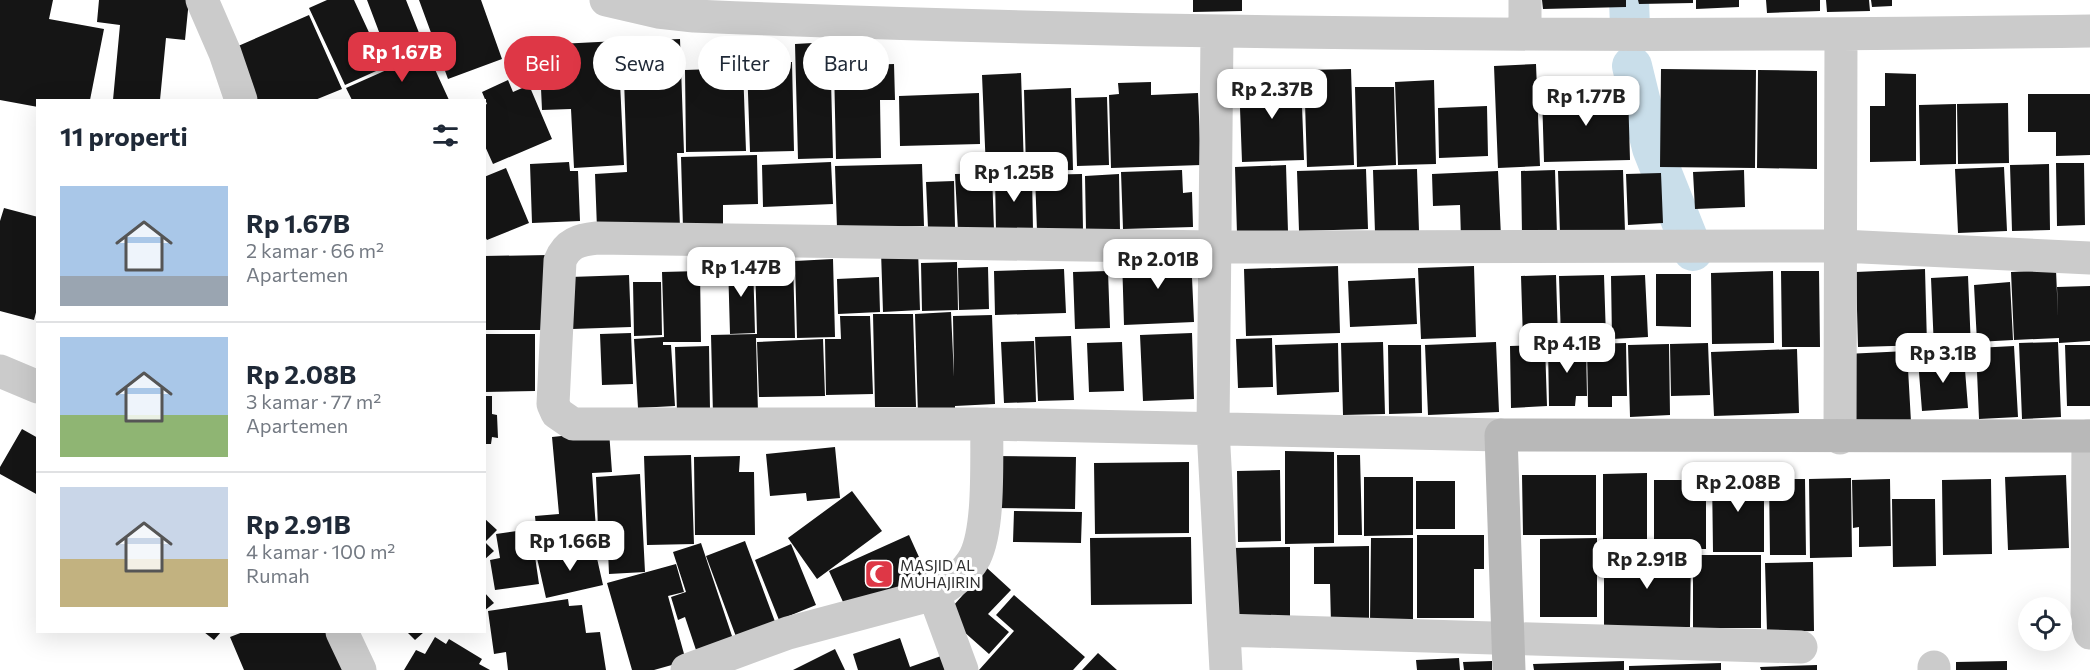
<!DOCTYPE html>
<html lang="id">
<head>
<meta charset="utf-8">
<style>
  body { margin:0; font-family:Commissioner,sans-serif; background:#f2f2f3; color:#1f2937; height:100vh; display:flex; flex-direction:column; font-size:22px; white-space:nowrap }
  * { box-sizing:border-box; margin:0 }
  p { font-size:20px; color:#747a83 }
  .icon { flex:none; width:33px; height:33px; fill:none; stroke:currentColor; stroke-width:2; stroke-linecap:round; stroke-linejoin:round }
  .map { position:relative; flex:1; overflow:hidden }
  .sheet { position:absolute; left:36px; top:99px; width:450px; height:534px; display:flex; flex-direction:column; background:#fff; border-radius:0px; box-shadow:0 6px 24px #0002 }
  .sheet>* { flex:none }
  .guide { position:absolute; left:504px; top:36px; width:570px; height:54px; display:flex; gap:12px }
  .tools { position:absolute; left:2018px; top:597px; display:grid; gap:12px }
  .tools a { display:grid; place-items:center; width:54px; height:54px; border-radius:50%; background:#fff; box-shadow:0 6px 24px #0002; font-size:30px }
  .price { position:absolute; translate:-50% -51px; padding:0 14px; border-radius:12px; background:#fff; color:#222; font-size:20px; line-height:39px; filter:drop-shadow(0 2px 3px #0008) }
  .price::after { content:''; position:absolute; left:50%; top:36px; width:18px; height:14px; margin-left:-9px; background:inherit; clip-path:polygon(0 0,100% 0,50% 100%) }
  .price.selected { background:#de3746; color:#fff }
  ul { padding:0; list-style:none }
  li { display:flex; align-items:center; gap:18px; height:150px; padding:0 24px }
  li+li { border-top:2px solid #e0e1e3 }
  li span { display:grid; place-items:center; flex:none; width:168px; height:120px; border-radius:0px; color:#555 }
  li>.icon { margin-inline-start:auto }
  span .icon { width:72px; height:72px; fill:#fffc; stroke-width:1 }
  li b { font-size:26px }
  h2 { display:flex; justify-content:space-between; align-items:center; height:72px; padding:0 24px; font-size:26px }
  .pill { padding:0 21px; border-radius:27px; background:#fff; box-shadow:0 6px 24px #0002; font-size:21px; line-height:54px }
  .pill.selected { background:#de3746; color:#fff }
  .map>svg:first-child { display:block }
</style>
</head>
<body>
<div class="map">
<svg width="2090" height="670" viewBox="0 0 2090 670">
  <rect width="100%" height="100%" fill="#fff"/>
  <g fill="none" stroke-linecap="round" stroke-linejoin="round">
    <path stroke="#c9deea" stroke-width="40" d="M1629,0L1630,27
      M1632,66L1652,148L1693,251"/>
  </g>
  <path fill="#151515" d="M0,0H53L49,19L104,29L90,100H38V107L0,100Z
    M99,0H189L185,40L166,38L160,100H113L120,25L97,22Z
    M327,0H354L385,67L345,85L309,8Z
    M367,0H406L425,48L390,61Z
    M419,0H481L502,59L448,79Z
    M1193,0H1242V11L1193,12Z
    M1542,0H1626V7L1543,9Z
    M1638,0H1693V3L1639,4Z
    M1696,0H1739V7L1696,9Z
    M1766,0H1820V11L1767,13Z
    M1826,0H1869L1870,11L1827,12Z
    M1871,0H1892V6L1872,7Z
    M309,15L342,89L315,100H252L229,50Z
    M680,39L684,153H677L680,227L597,229L595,174L627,172L624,78L656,77L655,40Z
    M618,41L624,165L574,168L571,109L542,110L539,45Z
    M830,42L833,158L798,159L795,44Z
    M427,52L449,100H352L346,88Z
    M792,62L794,151L750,152L747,64Z
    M894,64L895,100H880L881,158L836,159L834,66Z
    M1536,64L1540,166L1498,168L1494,66Z
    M743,68L746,151L686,152L685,70Z
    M1351,69L1354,165L1307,167L1304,70Z
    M1661,69L1756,70L1755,168L1660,167Z
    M1758,70L1817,71V169L1757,168Z
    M1021,73L1024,169L986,170L982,75Z
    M1885,73L1916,74V161L1870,162V106H1885Z
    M1301,78L1304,160L1242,162L1239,81Z
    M508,80L513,92L529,85L552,139L493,164L484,144V105L487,104L482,92Z
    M1434,80L1436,164L1398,165L1395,82Z
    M1151,82V95L1198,93L1201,165L1111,168L1109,95L1119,94L1118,83Z
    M1355,87H1394L1396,165L1357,167Z
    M1071,88L1073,170L1026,171L1024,90Z
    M1628,92L1630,160L1544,162L1542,94Z
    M979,93L980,144L900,146L899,96Z
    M2028,94H2090V155L2056,156V132H2028Z
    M1107,97L1109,165L1077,166L1075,98Z
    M2008,103L2009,163L1958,164L1957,104Z
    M1956,104V164L1920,165L1919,105Z
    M1487,106L1488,156L1439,158L1438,108Z
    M757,155L758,204L723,205V227L683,228L681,157Z
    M569,162L570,171H578L580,221L532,223L530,164Z
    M831,162L833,204L763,207L762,165Z
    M2056,163H2084L2085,225L2057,226Z
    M922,164L924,226L837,228L835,166Z
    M2049,164L2050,230L2012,231L2010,165Z
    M1286,165L1288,232L1237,234L1235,167Z
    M2004,167L2007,231L1958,233L1955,169Z
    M506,168L529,223L487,240L484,235V177Z
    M1366,169L1368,229L1299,231L1297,171Z
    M1417,169L1419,231L1375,233L1373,170Z
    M1182,170L1183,193L1192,192L1193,227L1123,229L1121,172Z
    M1555,170L1557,235H1522L1521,171Z
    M1623,170L1625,232L1560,234L1558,171Z
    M1744,170L1745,207L1695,209L1693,172Z
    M1498,171L1501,237L1461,239L1460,205L1433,206L1432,174Z
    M992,173L994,230L958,231L955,174Z
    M1661,173L1663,223L1628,225L1626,174Z
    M1032,174L1033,231L996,232L995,175Z
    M1082,174L1083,230L1037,231L1035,175Z
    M1119,174L1120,230H1086L1085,176Z
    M954,181L955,227L928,228L926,182Z
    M4,208L38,217V305L34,320L0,311V221Z
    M918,249L920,310L883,312L881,251Z
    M549,255V330H484V256Z
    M1191,255L1194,322L1124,325L1122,257Z
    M793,259L795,338H756L758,413L713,415L711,335L757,334L755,260Z
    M833,259L835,337L797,338L795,261Z
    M753,262L755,333L730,334L728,263Z
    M957,262L958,310L922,311L921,263Z
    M1338,266L1340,333L1246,336L1244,269Z
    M1474,266L1476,337L1421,339L1418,268Z
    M988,267L989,309L959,310L958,268Z
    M1064,269L1066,313L995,315L994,271Z
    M1925,269L1927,345L1858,347L1856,272Z
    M2056,270L2058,317L2057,287L2090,286V341L2059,343V338L2014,340L2011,272Z
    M700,271L701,342H663V345H671L675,406L638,408L634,339L664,337L662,272Z
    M1108,271L1110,328L1075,329L1073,272Z
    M1773,271L1774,343L1712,344L1711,273Z
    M1781,271H1819L1820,347H1782Z
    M1656,274H1691V327L1656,326Z
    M629,275L631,327L572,329L570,277Z
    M1556,275L1558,339L1523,340L1521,276Z
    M1604,275L1606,338L1561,339L1559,276Z
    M1645,275L1648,337L1612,339L1611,276Z
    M1968,276L1971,348L1934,349L1931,278Z
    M879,277L880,312L838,314L837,279Z
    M1415,278L1417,324L1350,327L1348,281Z
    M633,282H661L662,335L634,336Z
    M2010,282L2013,340L1977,342L1974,285Z
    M951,312L954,377L953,316L992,315L995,404L955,406V413L918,415L915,314Z
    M873,314H913L916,407H875Z
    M840,316H870L873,394L826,395L825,339H841Z
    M631,333L633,384L602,385L600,334Z
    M1192,333L1194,399L1143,401L1140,335Z
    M484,334H535V391L484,392Z
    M1071,336L1074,400L1038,401L1035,337Z
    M1272,338L1273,387L1238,388L1236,339Z
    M823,339L825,396L759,397L757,342Z
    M1034,341L1036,402L1004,403L1001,342Z
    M1122,342L1124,391L1089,392L1087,343Z
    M1383,342L1385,414L1343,415L1341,343Z
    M1496,342L1499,412L1428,415L1425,345Z
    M2058,342L2061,417L2022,419L2019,343Z
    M1338,343L1339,392L1277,395L1275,345Z
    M1626,343L1627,396H1612V407H1588L1587,344Z
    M1708,343L1710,395L1671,396L1670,344Z
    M1586,344L1587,396H1576L1575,406H1549L1548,345Z
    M1669,344L1670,415L1630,417L1628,345Z
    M1388,345H1421L1422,413L1389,414Z
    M1545,345L1547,406L1511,408L1510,346Z
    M2065,345H2090V406H2067Z
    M709,346L710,410L677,412L675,347Z
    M2014,346L2018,417L1979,419L1976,348Z
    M1797,349L1799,413L1714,416L1711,352Z
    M1907,351L1911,422L1850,425L1846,354Z
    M1964,357L1968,408L1922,411L1918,360Z
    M484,396H492V414L497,415L498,438L492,437L491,444H484Z
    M22,429L38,438V495L0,474V467Z
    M609,431L612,472L592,473L597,543L538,549L535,516L559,514L552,437Z
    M835,447L840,498L807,501L806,493L770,496L766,454Z
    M1285,451L1334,452V543L1285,544Z
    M691,455L694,544L647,545L644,456Z
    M1337,455H1360L1362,535H1338Z
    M740,456L739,472H754L755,535H695L694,457Z
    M994,456L1076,457L1075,509L993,508Z
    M1189,462V533L1095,534L1094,463Z
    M1280,470L1281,541L1238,542L1237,471Z
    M1647,473V547H1603V474Z
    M640,474L645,572L609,574L607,527L598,528L596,477Z
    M1712,474H1764V552H1713Z
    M1522,475H1596V535H1523Z
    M2066,475L2069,548L2008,550L2005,477Z
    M1364,477H1413V535L1364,536Z
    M1851,478L1852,557L1810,558L1809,479Z
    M1769,479H1805L1806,555H1770Z
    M1890,479L1891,546L1859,547V527L1853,528L1852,480Z
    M1991,479L1992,554L1943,555L1942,480Z
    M1654,480H1706V549H1654Z
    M1416,481H1455V529H1416Z
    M852,491L882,531L817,579L788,538Z
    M1892,499H1935L1936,566L1893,567Z
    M1014,511L1082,512L1081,543L1013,542Z
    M484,518L497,530L485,542L494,551L484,560Z
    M531,529L539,584L495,590L490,560L500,558L496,534Z
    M909,535L928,577L848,613L829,571Z
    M1417,535H1484V569H1474V618H1417Z
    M1191,537L1192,604L1091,605L1090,538Z
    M1371,538H1413V621H1370Z
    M1597,538V617H1540V539Z
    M745,541L777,627L738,642L706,556Z
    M701,543L735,645L698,656L685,617L678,620L671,597L686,592L673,552Z
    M791,544L816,605L779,620L755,560Z
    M594,545L603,585L546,598L537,558Z
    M1369,546V623H1331L1330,584H1314V547Z
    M1290,547V618L1232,619L1231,548Z
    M1604,554H1691L1690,627H1604Z
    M1693,555H1761V628H1693Z
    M1813,562L1814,631L1767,632L1765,563Z
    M676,564L684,592L668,596L686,661L654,670H632L607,583Z
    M987,568L1011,590L988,614L1009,632L989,654L945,615Z
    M484,592L494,603L484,611Z
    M1014,595L1085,657L1073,670H979L1014,631L996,615Z
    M568,599L569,606L582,605L586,633L600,632L606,670H508L506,652L494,654L488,611Z
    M204,632H221L214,640Z
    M243,632H332L349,670H244L230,637Z
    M407,632H424L415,640Z
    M435,637L446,644L449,639L482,659L479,664L490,670H404L416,650L425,654Z
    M900,638L910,667L941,656L945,670H858L853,654Z
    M835,649L845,670H793Z
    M1098,653L1117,670H1082Z
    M1459,658L1460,670H1417L1416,660Z
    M1492,661V670H1464L1463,662Z
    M1624,661V670H1534L1533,664Z
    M2007,661V670H1956V662Z
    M1721,663V670H1629V666Z
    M1817,665V670H1761L1760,667Z"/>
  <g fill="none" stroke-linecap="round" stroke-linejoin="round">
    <path stroke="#cbcbcb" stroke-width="33" d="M202,0L225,53L241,100
      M606,0L658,12L694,16C1159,35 1625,38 2090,31
      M1217,33L1213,429L1226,670
      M1525,33V0
      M0,371L38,387
      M1501,435L987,424H573L557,413L553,404L560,261C567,243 579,240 597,238L1215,247L1841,246L2090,258
      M2088,436L2087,621L2090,633
      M1840,438L1841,35
      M934,594L962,670
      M1224,630L1801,647
      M342,632L360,670
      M1934,667V670
      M687,670L788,633L934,594C949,585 966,574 975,557C990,526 986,460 987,424"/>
    <path stroke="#b8b8b8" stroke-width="33" d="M1509,670L1501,435L2090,436"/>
  </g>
  <defs>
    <g id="mosque-square" transform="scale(1.5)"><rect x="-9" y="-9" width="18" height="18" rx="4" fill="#de3746" stroke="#fff"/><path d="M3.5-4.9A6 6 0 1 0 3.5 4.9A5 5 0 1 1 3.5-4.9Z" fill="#fff"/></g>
  </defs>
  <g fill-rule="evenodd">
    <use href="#mosque-square" x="879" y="574"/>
  </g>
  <g text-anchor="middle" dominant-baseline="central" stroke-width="6" stroke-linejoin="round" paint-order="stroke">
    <g font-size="15" fill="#2e2e2e" stroke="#fff" text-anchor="start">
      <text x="900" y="565">MASJID AL<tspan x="900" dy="17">MUHAJIRIN</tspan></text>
    </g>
  </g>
</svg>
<div class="tools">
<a><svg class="icon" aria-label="locate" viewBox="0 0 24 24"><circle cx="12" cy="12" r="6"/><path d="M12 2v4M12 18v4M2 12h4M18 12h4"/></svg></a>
</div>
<b class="price selected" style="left:402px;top:83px">Rp 1.67B</b>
<b class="price" style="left:1272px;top:120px">Rp 2.37B</b>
<b class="price" style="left:1586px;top:127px">Rp 1.77B</b>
<b class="price" style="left:1014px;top:203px">Rp 1.25B</b>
<b class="price" style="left:1158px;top:290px">Rp 2.01B</b>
<b class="price" style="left:741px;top:298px">Rp 1.47B</b>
<b class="price" style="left:1567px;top:374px">Rp 4.1B</b>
<b class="price" style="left:1943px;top:384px">Rp 3.1B</b>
<b class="price" style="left:1738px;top:513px">Rp 2.08B</b>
<b class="price" style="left:570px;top:572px">Rp 1.66B</b>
<b class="price" style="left:1647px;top:590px">Rp 2.91B</b>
<div class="guide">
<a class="pill selected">Beli</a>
<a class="pill">Sewa</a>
<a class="pill">Filter</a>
<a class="pill">Baru</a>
</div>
<section class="sheet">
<h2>11 properti<svg class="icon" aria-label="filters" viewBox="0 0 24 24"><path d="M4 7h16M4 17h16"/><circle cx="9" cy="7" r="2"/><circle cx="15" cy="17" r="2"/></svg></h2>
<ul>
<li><span style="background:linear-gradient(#a9c7e8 75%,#9aa5b1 0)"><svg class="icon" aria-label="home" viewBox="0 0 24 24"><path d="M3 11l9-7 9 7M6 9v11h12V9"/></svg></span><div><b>Rp 1.67B</b><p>2 kamar · 66 m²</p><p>Apartemen</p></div></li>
<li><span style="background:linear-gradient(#a9c7e8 65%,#8fb573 0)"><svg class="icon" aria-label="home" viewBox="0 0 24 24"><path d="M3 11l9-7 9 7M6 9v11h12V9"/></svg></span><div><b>Rp 2.08B</b><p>3 kamar · 77 m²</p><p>Apartemen</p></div></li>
<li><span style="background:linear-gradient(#c9d6e8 60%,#c2b280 0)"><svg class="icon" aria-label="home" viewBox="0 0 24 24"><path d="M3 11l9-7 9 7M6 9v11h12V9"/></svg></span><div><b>Rp 2.91B</b><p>4 kamar · 100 m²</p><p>Rumah</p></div></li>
</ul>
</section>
</div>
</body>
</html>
